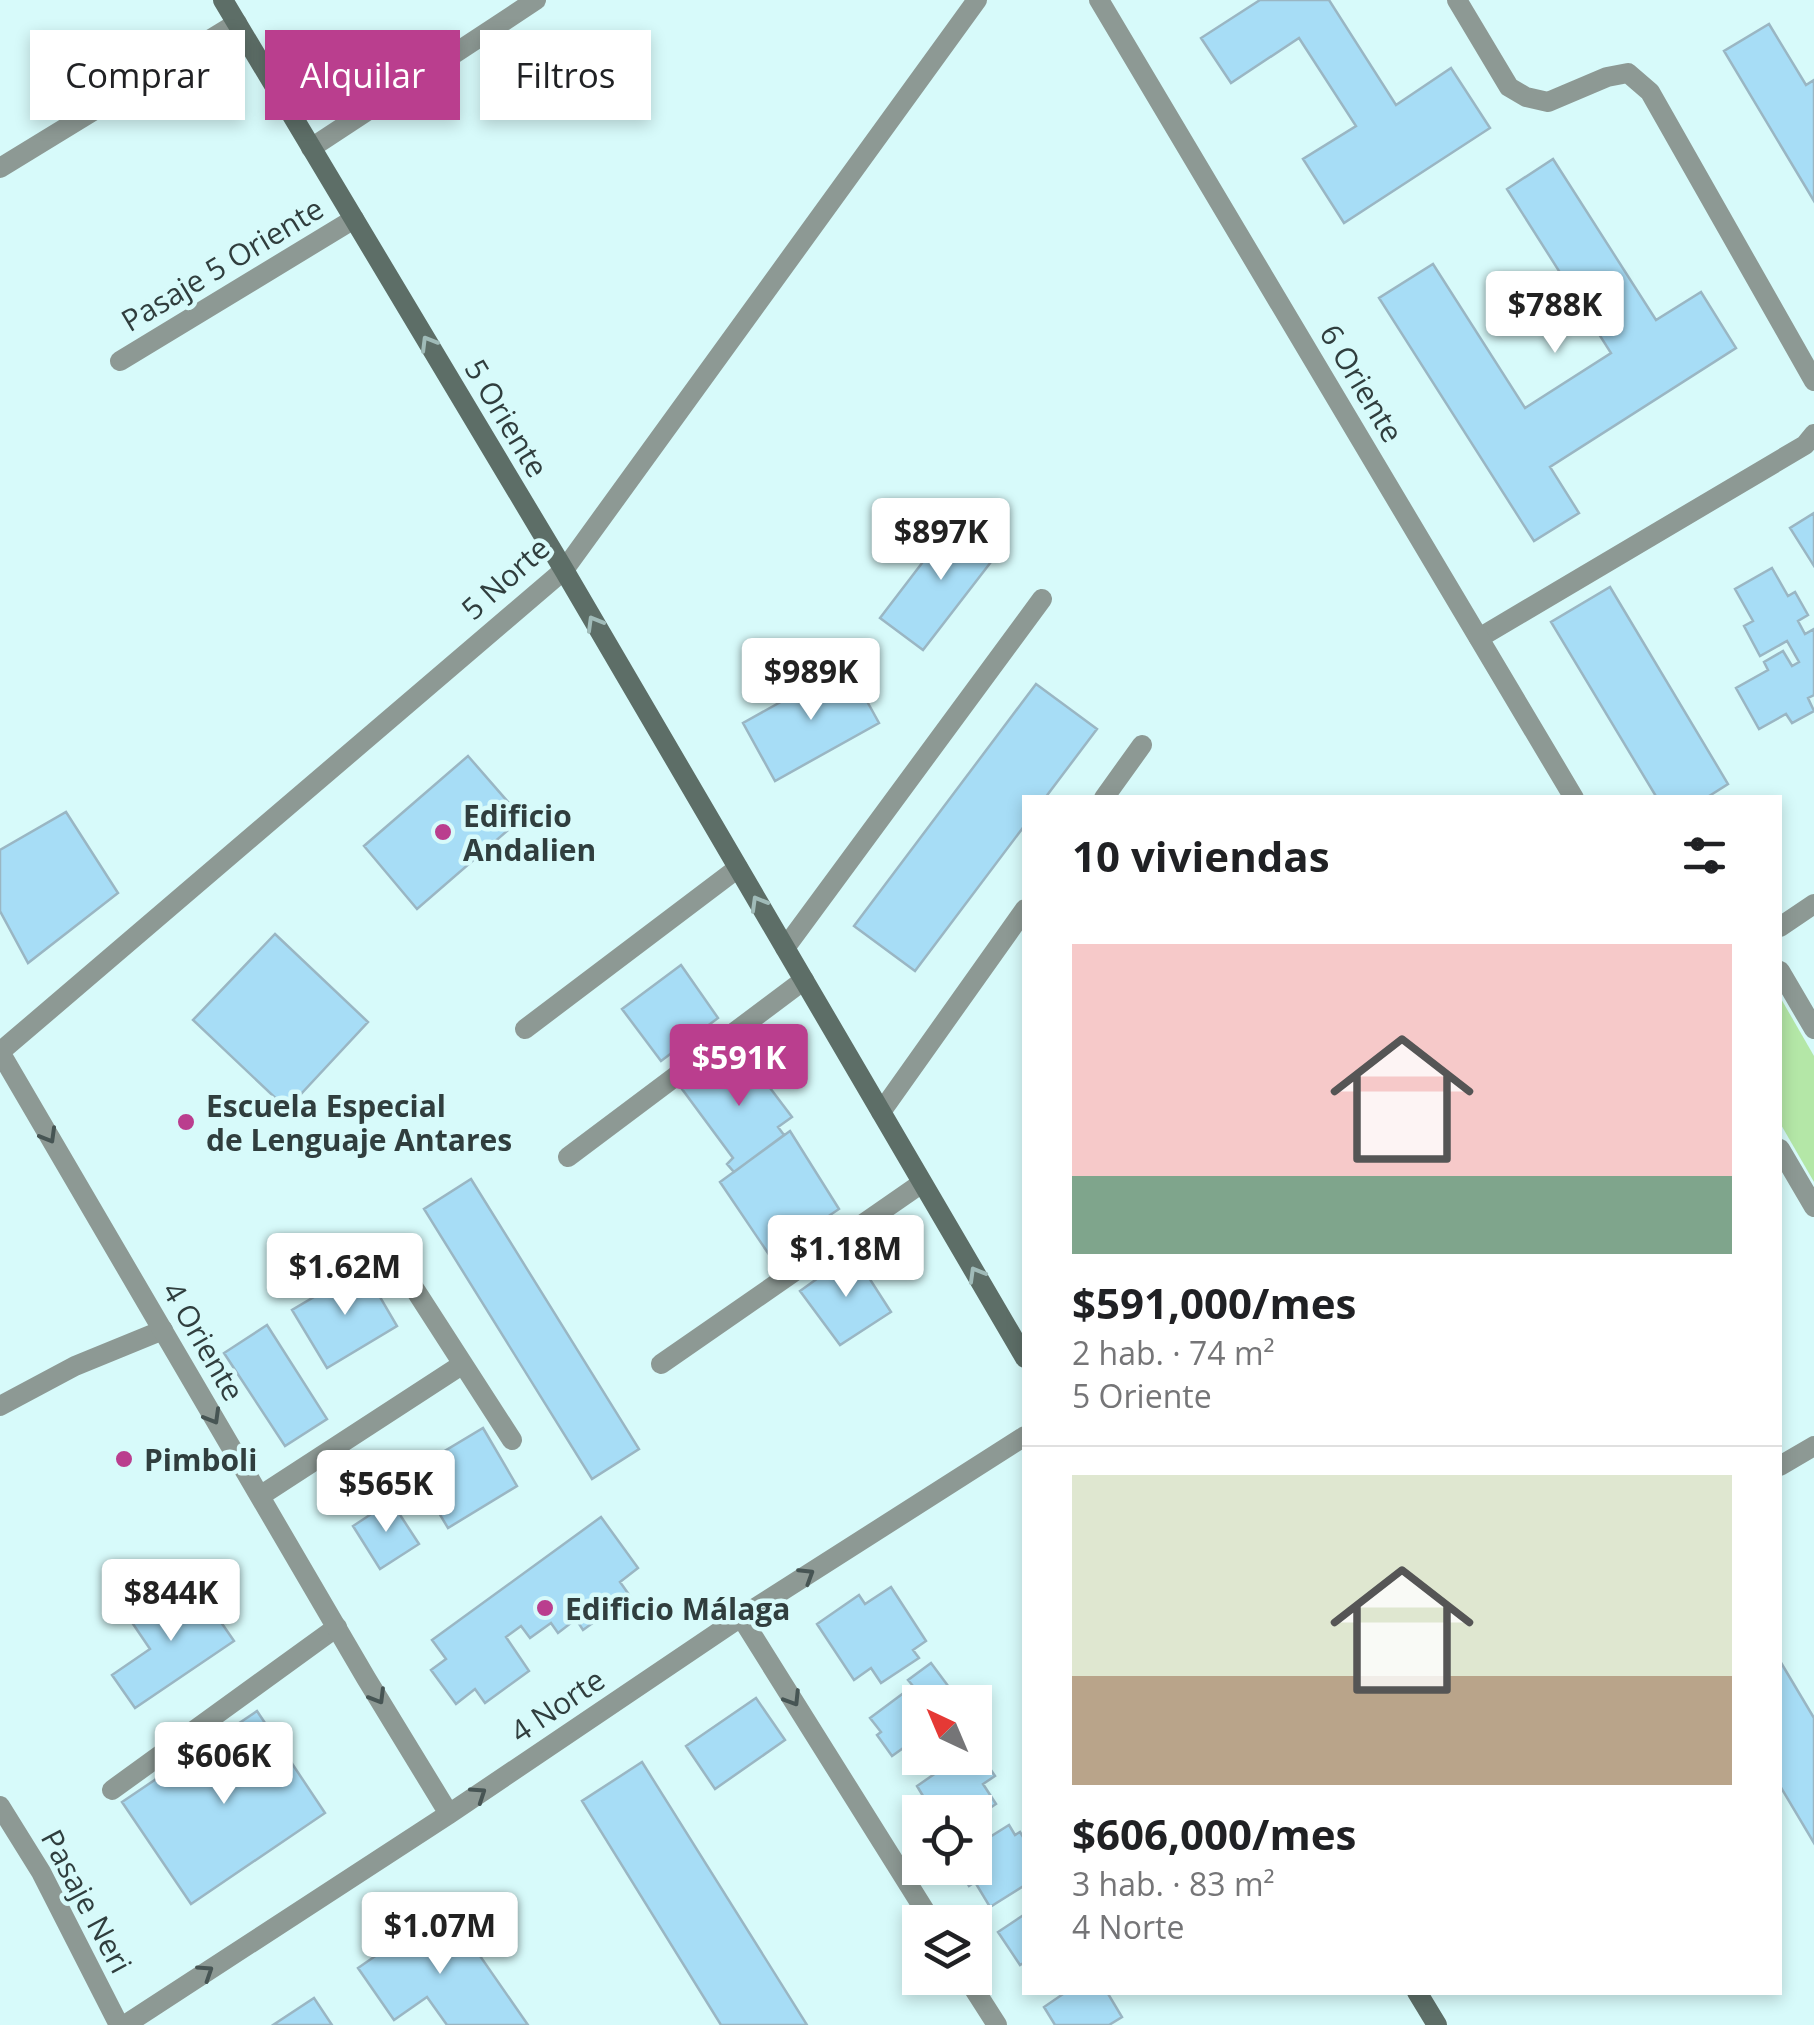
<!DOCTYPE html>
<html lang="es">
<head>
<meta charset="utf-8">
<style>
  body { margin:0; font-family:"Open Sans",sans-serif; background:#f2f2f2; color:#202124; height:100vh; display:flex; flex-direction:column; font-size:38px; white-space:nowrap }
  * { box-sizing:border-box; margin:0 }
  p { font-size:32px; color:#757577 }
  .icon { flex:none; width:55px; height:55px; fill:none; stroke:currentColor; stroke-width:2; stroke-linecap:round; stroke-linejoin:round }
  .map { position:relative; flex:1; overflow:hidden }
  .panel { position:absolute; left:1022px; top:795px; width:760px; height:1200px; display:flex; flex-direction:column; background:#fff; border-radius:0px; box-shadow:0 5px 15px #0003 }
  .panel>* { flex:none }
  .hud { position:absolute; left:30px; top:30px; width:842px; height:90px; display:flex; gap:20px }
  .needle { width:65px; rotate:316deg }
  .buttons { position:absolute; left:902px; top:1685px; display:grid; gap:20px }
  .buttons a { display:grid; place-items:center; width:90px; height:90px; border-radius:0px; background:#fff; box-shadow:0 5px 15px #0003; font-size:50px }
  .price { position:absolute; translate:-50% -85px; padding:0 22px; border-radius:10px; background:#fff; color:#222; font-size:32px; line-height:65px; filter:drop-shadow(0 2px 5px #0008) }
  .price::after { content:''; position:absolute; left:50%; top:60px; width:30px; height:22px; margin-left:-15px; background:inherit; clip-path:polygon(0 0,100% 0,50% 100%) }
  .price.current { background:#ba3e8e; color:#fff }
  ul { padding:0; list-style:none }
  li { display:grid; align-content:center; gap:20px; height:530px; padding:0 50px }
  li+li { border-top:2px solid #e0e0e0 }
  li span { display:grid; place-items:center; height:310px; border-radius:0px; color:#555 }
  li>.icon { margin-inline-start:auto }
  span .icon { width:180px; height:180px; fill:#fffc; stroke-width:1 }
  li b { font-size:42px }
  h2 { display:flex; justify-content:space-between; align-items:center; height:120px; padding:0 50px; font-size:42px }
  .pill { padding:0 35px; border-radius:0px; background:#fff; box-shadow:0 5px 15px #0003; font-size:35px; line-height:90px }
  .pill.current { background:#ba3e8e; color:#fff }
  .map>svg:first-child { display:block }
</style>
</head>
<body>
<div class="map">
<svg width="1814" height="2025" viewBox="0 0 1814 2025">
  <rect width="100%" height="100%" fill="#d7fafa"/>
  <path fill="#b4e7a7" d="M1780,997L1814,1056V1182L1780,1123Z"/>
  <path fill="#a7ddf6" stroke="#9ab6c3" stroke-width="2.5" d="M1260,0H1329L1396,105L1451,68L1490,128L1344,223L1303,159L1356,126L1299,38L1231,83L1201,38Z
    M1769,24L1806,85L1814,80V201L1724,51Z
    M1553,159L1656,320L1701,292L1736,348L1550,467L1579,513L1534,541L1379,298L1433,264L1525,408L1611,353L1507,189Z
    M1814,513V566L1790,528Z
    M958,516L1001,549L923,650L880,618Z
    M1772,568L1788,596L1795,592L1808,615L1798,621L1805,634L1814,629V695L1808,698L1814,711L1792,723L1786,714L1759,729L1736,688L1768,670L1764,662L1783,651L1792,666L1799,662L1787,641L1760,656L1744,626L1753,621L1735,589Z
    M1610,587L1728,784L1706,798H1657L1551,622Z
    M847,665L879,723L775,781L743,723Z
    M1036,684L1097,729L1045,798H1025V825L915,971L854,926Z
    M468,756L522,818L417,909L364,846Z
    M66,812L118,893L28,963L0,911V850Z
    M275,934L368,1022L287,1109L193,1020Z
    M681,965L718,1018L661,1061L622,1009Z
    M745,1055L792,1117L778,1127L784,1135L734,1172L727,1164L733,1158L682,1089L726,1060L731,1066Z
    M790,1131L839,1209L770,1256L720,1182Z
    M471,1179L639,1449L592,1479L424,1209Z
    M853,1253L891,1312L840,1345L800,1291Z
    M363,1268L397,1326L327,1368L292,1310Z
    M267,1325L327,1419L285,1446L224,1353Z
    M483,1428L517,1486L448,1528L413,1470Z
    M391,1501L419,1544L380,1569L353,1526Z
    M601,1517L638,1568L620,1582L630,1596L583,1630L576,1619L558,1633L551,1623L530,1638L521,1626L506,1637L529,1671L485,1703L475,1689L456,1704L431,1670L446,1659L432,1640Z
    M178,1585L193,1607L205,1599L234,1641L135,1708L112,1675L150,1649L129,1618Z
    M891,1587L926,1641L913,1650L919,1658L881,1683L871,1668L854,1680L817,1624L859,1595L865,1604Z
    M1780,1661L1814,1718V1843L1780,1786Z
    M931,1663L960,1702H920V1736L892,1756L877,1735L881,1732L870,1718L913,1686L908,1680Z
    M756,1698L785,1740L715,1789L686,1746Z
    M257,1711L325,1813L191,1904L122,1802Z
    M980,1754L995,1776L983,1784L996,1804L975,1818V1812H923L922,1811L929,1806L917,1786L949,1764L954,1771Z
    M642,1762L807,2025H721L582,1801Z
    M1009,1825L1015,1835L1020,1832L1025,1840V1885L990,1907L975,1882L969,1886L958,1868H975V1838L981,1834L985,1840Z
    M446,1907L528,2025H447L427,1997L394,2020L358,1968Z
    M1025,1914V1962L1020,1965L998,1932Z
    M1066,1992H1107L1122,2017L1109,2025H1055L1044,2007Z
    M314,1998L332,2025H273Z"/>
  <g fill="none" stroke-linecap="round" stroke-linejoin="round">
    <path stroke="#8d9994" stroke-width="20" d="M1457,0L1509,87L1526,97L1548,102L1607,77L1628,73L1650,92L1814,381
      M1479,638L1805,445L1814,434
      M1104,798L1142,745
      M785,948L1042,599
      M881,1112L1025,909
      M568,1157L804,980
      M0,1406L75,1366L163,1330
      M112,1790L337,1627"/>
    <path stroke="#8d9994" stroke-width="20" d="M1099,0L1574,798
      M311,148L536,0
      M0,168L237,23
      M120,361L354,219
      M1780,927L1814,904
      M1780,971L1814,1029
      M525,1029L738,868
      M0,1052L564,570L977,0
      M0,1052L366,1678L449,1814
      M1780,1149L1814,1207
      M394,1257L512,1440
      M661,1364L922,1183
      M1780,1466L1814,1446
      M260,1496L463,1364
      M741,1617L932,1922
      M0,1806L41,1872L119,2025
      M967,1978L997,2025
      M125,2025L449,1814L741,1617L1025,1436"/>
    <path stroke="#5d6e67" stroke-width="20" d="M223,0L564,570L1025,1358
      M1417,1992L1437,2025"/>
  </g>
  <defs><path id="oneway-chevron" d="M-2-3.5L2.5 0L-2 3.5" fill="none" stroke-width="1.6" stroke-linecap="round" stroke-linejoin="round" transform="scale(2.5)"/></defs>
  <g stroke="#a0bbb8">
    <use href="#oneway-chevron" transform="translate(428 343) rotate(-121)"/>
    <use href="#oneway-chevron" transform="translate(594 623) rotate(-120)"/>
    <use href="#oneway-chevron" transform="translate(758 903) rotate(-120)"/>
    <use href="#oneway-chevron" transform="translate(976 1274) rotate(-120)"/>
  </g>
  <g stroke="#475554">
    <use href="#oneway-chevron" transform="translate(49 1136) rotate(60)"/>
    <use href="#oneway-chevron" transform="translate(213 1417) rotate(60)"/>
    <use href="#oneway-chevron" transform="translate(807 1575) rotate(-32)"/>
    <use href="#oneway-chevron" transform="translate(378 1697) rotate(59)"/>
    <use href="#oneway-chevron" transform="translate(793 1699) rotate(58)"/>
    <use href="#oneway-chevron" transform="translate(479 1794) rotate(-34)"/>
    <use href="#oneway-chevron" transform="translate(206 1972) rotate(-33)"/>
  </g>
  <g fill="#ba3e8e" stroke="#d7fafa" stroke-width="4">
    <circle cx="443" cy="832" r="10"/>
    <circle cx="186" cy="1122" r="10"/>
    <circle cx="124" cy="1459" r="10"/>
    <circle cx="545" cy="1608" r="10"/>
  </g>
  <g text-anchor="middle" dominant-baseline="central" stroke-width="9" stroke-linejoin="round" paint-order="stroke">
    <g font-size="30" fill="#303e3e" stroke="#d7fafa">
      <text transform="translate(222 264) rotate(-31)">Pasaje 5 Oriente</text>
      <text transform="translate(1362 383) rotate(59)">6 Oriente</text>
      <text transform="translate(507 418) rotate(59)">5 Oriente</text>
      <text transform="translate(505 578) rotate(-42)">5 Norte</text>
      <text transform="translate(204 1341) rotate(60)">4 Oriente</text>
      <text transform="translate(557 1705) rotate(-34)">4 Norte</text>
      <text transform="translate(87 1901) rotate(62)">Pasaje Neri</text>
    </g>
    <g font-size="30" font-weight="bold" fill="#303e3e" stroke="#d7fafa" text-anchor="start">
      <text x="463" y="815">Edificio<tspan x="463" dy="34">Andalien</tspan></text>
      <text x="206" y="1105">Escuela Especial<tspan x="206" dy="34">de Lenguaje Antares</tspan></text>
      <text x="144" y="1459">Pimboli</text>
      <text x="565" y="1608">Edificio Málaga</text>
    </g>
  </g>
</svg>
<div class="buttons">
<a><svg class="needle" viewBox="-14 -14 28 28"><path d="M0-13l5 13h-10z" fill="#e53935"/><path d="M0 13l5-13h-10z" fill="#757577"/></svg></a>
<a><svg class="icon" aria-label="locate" viewBox="0 0 24 24"><circle cx="12" cy="12" r="6"/><path d="M12 2v4M12 18v4M2 12h4M18 12h4"/></svg></a>
<a><svg class="icon" aria-label="layers" viewBox="0 0 24 24"><path d="M12 4l9 5-9 5-9-5zM3 14l9 5 9-5"/></svg></a>
</div>
<b class="price" style="left:1555px;top:356px">$788K</b>
<b class="price" style="left:941px;top:583px">$897K</b>
<b class="price" style="left:811px;top:723px">$989K</b>
<b class="price current" style="left:739px;top:1109px">$591K</b>
<b class="price" style="left:846px;top:1300px">$1.18M</b>
<b class="price" style="left:345px;top:1318px">$1.62M</b>
<b class="price" style="left:386px;top:1535px">$565K</b>
<b class="price" style="left:171px;top:1644px">$844K</b>
<b class="price" style="left:224px;top:1807px">$606K</b>
<b class="price" style="left:440px;top:1977px">$1.07M</b>
<div class="hud">
<a class="pill">Comprar</a>
<a class="pill current">Alquilar</a>
<a class="pill">Filtros</a>
</div>
<section class="panel">
<h2>10 viviendas<svg class="icon" aria-label="filters" viewBox="0 0 24 24"><path d="M4 7h16M4 17h16"/><circle cx="9" cy="7" r="2"/><circle cx="15" cy="17" r="2"/></svg></h2>
<ul>
<li><span style="background:linear-gradient(#f6c9c9 75%,#7fa58c 0)"><svg class="icon" aria-label="home" viewBox="0 0 24 24"><path d="M3 11l9-7 9 7M6 9v11h12V9"/></svg></span><div><b>$591,000/mes</b><p>2 hab. · 74 m²</p><p>5 Oriente</p></div></li>
<li><span style="background:linear-gradient(#dfe7d0 65%,#b9a48a 0)"><svg class="icon" aria-label="home" viewBox="0 0 24 24"><path d="M3 11l9-7 9 7M6 9v11h12V9"/></svg></span><div><b>$606,000/mes</b><p>3 hab. · 83 m²</p><p>4 Norte</p></div></li>
</ul>
</section>
</div>
</body>
</html>
